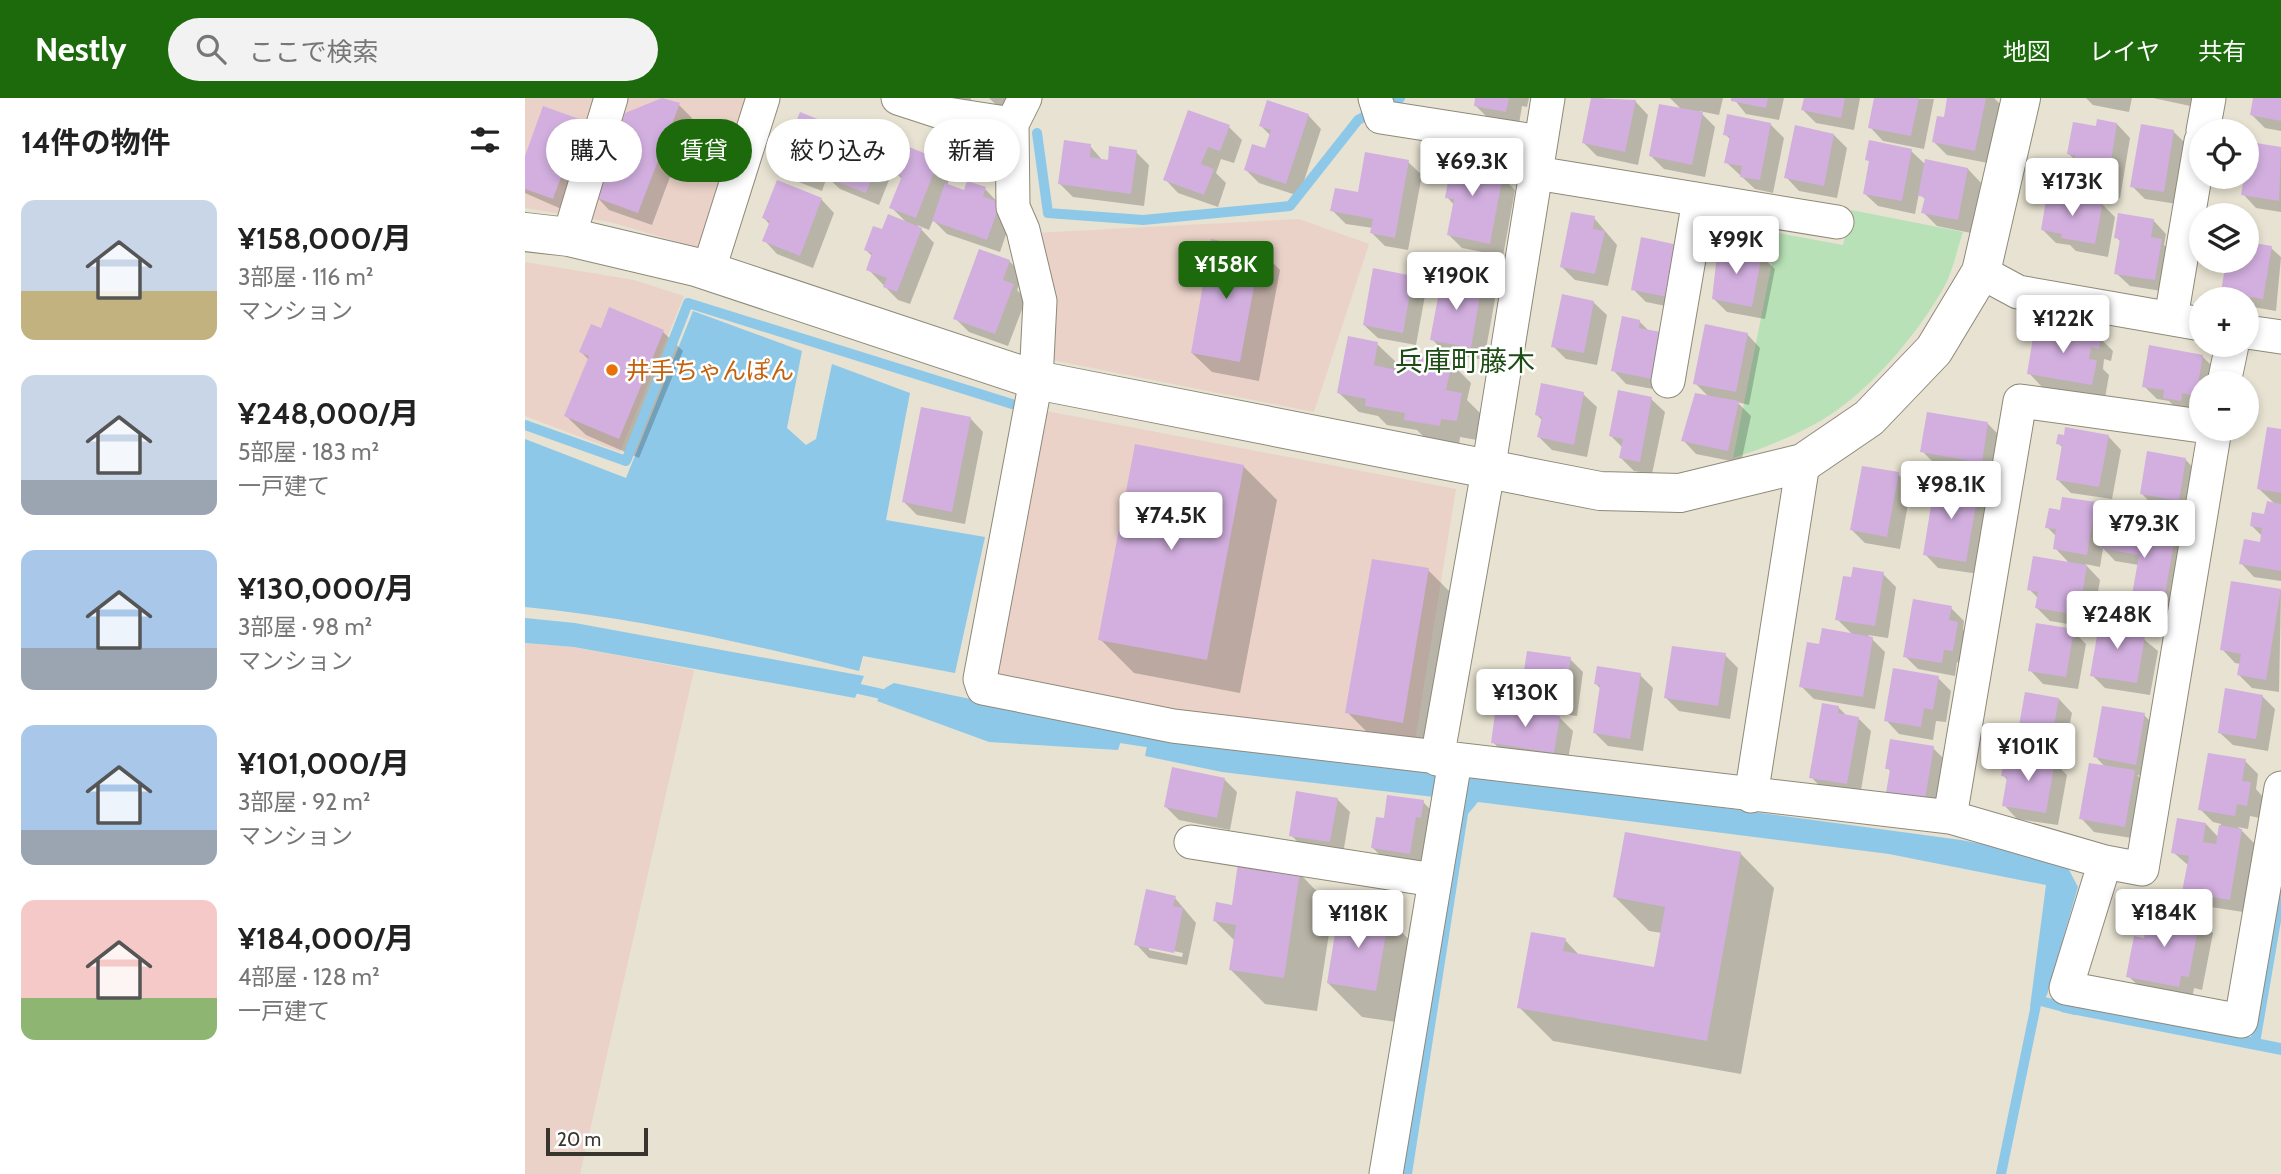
<!DOCTYPE html>
<html lang="ja">
<head>
<meta charset="utf-8">
<style>
  body { margin:0; font-family:Cabin,"Noto Sans JP",sans-serif; background:#f2f2f2; color:#222; height:100vh; display:flex; flex-direction:column; font-size:26px; white-space:nowrap }
  * { box-sizing:border-box; margin:0 }
  p { font-size:23px; color:#767676 }
  .icon { flex:none; width:38px; height:38px; fill:none; stroke:currentColor; stroke-width:2; stroke-linecap:round; stroke-linejoin:round }
  .map { position:relative; flex:1; overflow:hidden }
  .drawer { display:flex; flex-direction:column; background:#fff; width:525px }
  .drawer>* { flex:none }
  .top-card { position:absolute; left:21px; top:21px; width:665px; height:63px; display:flex; gap:14px }
  .buttons { position:absolute; left:1664px; top:21px; display:grid; gap:14px }
  .buttons a { display:grid; place-items:center; width:70px; height:70px; border-radius:50%; background:#fff; box-shadow:0 4px 10px #0003; font-size:35px }
  .scale { position:absolute; left:21px; bottom:18px; width:102px; box-sizing:border-box; padding-left:7px; border:4px solid #37352e; border-top:0; font-size:19px; line-height:24px; white-space:nowrap; color:#37352e; -webkit-text-stroke:5px #fff; paint-order:stroke }
  .price { position:absolute; translate:-50% -60px; padding:0 16px; border-radius:7px; background:#fff; color:#222; font-size:23px; line-height:46px; filter:drop-shadow(0 2px 4px #0008) }
  .price::after { content:''; position:absolute; left:50%; top:42px; width:21px; height:16px; margin-left:-10px; background:inherit; clip-path:polygon(0 0,100% 0,50% 100%) }
  .price.active { background:#1c6a0b; color:#fff }
  ul { padding:0; list-style:none }
  li { display:flex; align-items:center; gap:21px; height:175px; padding:0 21px }
  li span { display:grid; place-items:center; flex:none; width:196px; height:140px; border-radius:14px; color:#555 }
  li>.icon { margin-inline-start:auto }
  span .icon { width:84px; height:84px; fill:#fffc; stroke-width:1 }
  li b { font-size:30px }
  h2 { display:flex; justify-content:space-between; align-items:center; height:84px; padding:0 21px; font-size:30px }
  .tag { padding:0 24px; border-radius:32px; background:#fff; box-shadow:0 4px 10px #0003; font-size:24px; line-height:63px }
  .tag.active { background:#1c6a0b; color:#fff }
  header { display:flex; align-items:center; gap:42px; box-sizing:border-box; height:98px; padding:0 35px; background:#1c6a0b; color:#fff }
  header strong { font-size:33px }
  nav { display:flex; gap:38px; margin-inline-start:auto; font-size:24px }
  .search { width:490px; height:63px; background:#f2f2f2; display:flex; align-items:center; gap:18px; box-sizing:border-box; padding:0 24px; border-radius:38px; color:#767676; font-size:26px }
  main { display:flex; flex:1; min-height:0 }
  .map>svg:first-child { display:block }
</style>
</head>
<body>
<header>
<strong>Nestly</strong>
<div class="search"><svg class="icon" aria-label="search" viewBox="0 0 24 24"><circle cx="10" cy="10" r="6"/><path d="M15 15l6 6"/></svg>ここで検索</div>
<nav><a>地図</a><a>レイヤ</a><a>共有</a></nav>
</header>
<main>
<section class="drawer">
<h2>14件の物件<svg class="icon" aria-label="filters" viewBox="0 0 24 24"><path d="M4 7h16M4 17h16"/><circle cx="9" cy="7" r="2"/><circle cx="15" cy="17" r="2"/></svg></h2>
<ul>
<li><span style="background:linear-gradient(#c9d6e8 65%,#c2b280 0)"><svg class="icon" aria-label="home" viewBox="0 0 24 24"><path d="M3 11l9-7 9 7M6 9v11h12V9"/></svg></span><div><b>¥158,000/月</b><p>3部屋 · 116 m²</p><p>マンション</p></div></li>
<li><span style="background:linear-gradient(#c9d6e8 75%,#9aa5b1 0)"><svg class="icon" aria-label="home" viewBox="0 0 24 24"><path d="M3 11l9-7 9 7M6 9v11h12V9"/></svg></span><div><b>¥248,000/月</b><p>5部屋 · 183 m²</p><p>一戸建て</p></div></li>
<li><span style="background:linear-gradient(#a9c7e8 70%,#9aa5b1 0)"><svg class="icon" aria-label="home" viewBox="0 0 24 24"><path d="M3 11l9-7 9 7M6 9v11h12V9"/></svg></span><div><b>¥130,000/月</b><p>3部屋 · 98 m²</p><p>マンション</p></div></li>
<li><span style="background:linear-gradient(#a9c7e8 75%,#9aa5b1 0)"><svg class="icon" aria-label="home" viewBox="0 0 24 24"><path d="M3 11l9-7 9 7M6 9v11h12V9"/></svg></span><div><b>¥101,000/月</b><p>3部屋 · 92 m²</p><p>マンション</p></div></li>
<li><span style="background:linear-gradient(#f6c9c9 70%,#8fb573 0)"><svg class="icon" aria-label="home" viewBox="0 0 24 24"><path d="M3 11l9-7 9 7M6 9v11h12V9"/></svg></span><div><b>¥184,000/月</b><p>4部屋 · 128 m²</p><p>一戸建て</p></div></li>
</ul>
</section>
<div class="map">
<svg width="1756" height="1076" viewBox="0 0 1756 1076">
  <rect width="100%" height="100%" fill="#e7e2d1"/>
  <path fill="#ead2c8" d="M0,0H229L177,151L85,124L0,110Z
    M774,121L844,146L789,314L522,261L510,135Z
    M0,164L109,182L159,198L95,354L0,318Z
    M521,313L931,391L889,648L659,618L468,581Z
    M0,545L49,549L169,572L55,1076H0Z"/>
  <path fill="#b8e1b7" d="M1326,112L1438,134C1432,151 1428,173 1419,189C1393,236 1343,295 1297,322C1269,338 1239,350 1208,360L1253,135L1318,147Z"/>
  <path fill="#8ec8e9" d="M168,213L277,253L262,330L281,347L291,341L307,266L385,295L361,422L460,439L430,575L338,558L334,573C224,546 113,520 0,509V341L101,380Z
    M0,520L50,525L339,578L330,600L49,549L0,545Z
    M369,585L599,633L593,652L464,644L352,603L360,590Z
    M625,633L913,671L909,699L697,674L620,658Z
    M943,675L1436,742L1488,752L1543,770L1553,789L1522,897L1514,909H1505L1521,787L1364,756L953,704L943,716L887,1076H877Z
    M1539,902L1756,945V957L1536,914Z"/>
  <path fill="#0003" fill-rule="evenodd" d="M408,0H446L444,8Z
    M464,0H503L481,16Z
    M952,0H1004L1002,9L997,8L994,26L964,21L951,8Z
    M1068,0L1110,3L1123,17L1113,67L1072,58L1059,45Z
    M1145,0H1198L1194,17L1174,13L1190,29L1180,79L1139,71L1126,58L1157,12Z
    M1208,0H1259L1254,22L1221,16Z
    M1280,0H1335L1329,32L1291,25L1278,12Z
    M1350,0L1409,1L1399,51L1358,43L1345,29Z
    M1424,0H1469L1475,6L1463,65L1422,57L1409,44L1420,21Z
    M1561,0H1607L1604,14L1568,7Z
    M1628,0H1671L1670,9Z
    M1730,0H1756V33L1740,30L1727,17Z
    M154,7L167,20L127,127L84,112L71,98Z
    M19,10L56,24L70,37L41,113L0,95V63Z
    M783,17L796,31L774,98L734,85L721,72L741,52L746,38L736,28Z
    M1245,26L1259,40L1248,95L1230,91L1201,64L1206,42L1200,36Z
    M1592,26L1605,40L1595,100L1562,95L1548,82L1551,63L1544,56L1573,30Z
    M304,27L317,40L359,47L375,63H413L426,76L422,88L440,94L460,91L487,119L475,154L422,136L408,122L404,132L392,127L409,145L385,206L373,202L343,171L348,159L341,152L358,134L383,126L366,109L377,81L368,72L354,107L315,91L302,79L297,93L258,78L245,64Z
    M704,29L717,42L709,65L696,61L691,75L701,85L693,109L653,95L640,81Z
    M1648,33L1662,47L1652,106L1620,101L1607,88Z
    M1309,37L1322,50L1312,100L1274,93L1261,79Z
    M1727,46L1756,51V114L1731,110L1718,96Z
    M565,48L578,63L611,54L624,67L619,108L548,99L535,86Z
    M1386,53L1401,67L1443,71L1456,85L1446,135L1412,128L1398,114L1401,102L1394,95L1390,116L1353,108L1339,95L1345,65L1342,61Z
    M955,57L968,70L967,77L977,79L990,92L978,158L937,150L924,137L929,107L922,99Z
    M883,64L897,77L883,152L860,148L847,135L848,130L821,126L807,112Z
    M296,101L309,115L288,170L252,156L239,142L245,127L239,120Z
    M1577,106L1590,119L1583,159L1551,153L1545,147L1531,145L1518,132Z
    M1069,120L1092,147L1083,188L1050,182L1037,169Z
    M1628,122L1641,136L1639,147L1649,156L1643,194L1605,188L1591,175L1596,144L1591,139Z
    M1118,141L1156,211L1121,204L1108,191Z
    M1722,146L1746,150L1756,159L1751,213L1722,208V201H1706L1698,193L1703,163H1722Z
    M1195,150L1236,158L1250,171L1240,221L1202,214L1189,201Z
    M735,152L755,172L734,283L687,274L667,255Z
    M484,163L498,176L492,192L501,201L483,248L444,234L430,220Z
    M887,179L901,192L891,247L853,240L839,227Z
    M957,187L970,201L959,262L920,255L907,241Z
    M1068,204L1082,217L1072,267L1041,261L1028,248Z
    M85,211L138,234L158,253L114,360L61,337L41,318L64,262L56,254L77,233Z
    M1114,223L1125,234L1139,293L1101,286L1088,272Z
    M1222,236L1235,250L1224,307L1212,304L1226,318L1216,365L1171,356L1158,342L1184,299L1170,285Z
    M1575,240L1588,253L1586,263L1579,261L1578,271L1584,277L1580,300L1517,289L1504,275Z
    M852,246L872,265L871,273L926,265L946,285L942,302L956,316L952,342L935,339L934,347L901,341L892,332L862,327L853,318L834,314L814,295Z
    M1677,258L1691,272L1688,285H1676V309L1670,308L1668,315L1653,312L1644,303L1632,301L1619,288Z
    M1058,296L1072,309L1062,359L1027,352L1014,339L1018,323L1011,316Z
    M1126,301L1140,314L1127,376L1109,373L1096,360L1098,350L1086,338Z
    M445,320L458,334L440,426L392,417L379,404Z
    M1463,326L1476,339L1470,377L1411,367L1397,353Z
    M1756,333V483L1729,479L1716,465L1736,446L1737,438L1727,428L1750,406L1733,390Z
    M1583,338L1596,352L1587,401L1546,395L1533,382L1538,350L1533,345L1540,339Z
    M1660,361L1673,375L1667,415L1630,409L1617,396Z
    M718,368L752,402L715,595L609,575L575,541Z
    M1373,376L1386,389L1375,451L1340,445L1327,432Z
    M1453,392L1466,405L1454,476L1413,470L1400,456Z
    M1570,406L1584,419L1582,429L1649,440L1663,454L1651,521L1621,515L1608,502L1614,467L1590,463L1578,450L1575,469L1560,466L1575,482L1567,530L1525,523L1511,509L1513,500L1504,491L1545,466L1530,450L1532,439L1522,429L1536,414Z
    M903,472L937,506L911,658L856,648L822,614Z
    M1358,476L1371,489L1363,540L1343,537L1360,554L1350,611L1289,601L1276,588L1328,537L1312,521L1327,481Z
    M1708,485L1756,493L1754,594L1727,590L1714,577L1716,566L1710,565L1697,551Z
    M1426,510L1439,523L1438,531L1445,539L1441,566L1432,564L1430,578L1393,571L1380,558Z
    M1603,521L1616,535V539L1633,553L1625,597L1580,590L1567,577Z
    M1548,533L1561,546L1553,591L1518,586L1505,572Z
    M1200,557L1213,570L1205,621L1154,613L1141,600Z
    M1045,561L1058,574L1052,618L1010,612L997,598Z
    M1115,577L1128,590L1118,653L1083,648L1070,635L1076,591L1071,586Z
    M1413,580L1426,593L1421,624L1411,623L1408,642L1374,636L1361,622Z
    M1737,598L1750,611L1743,653L1708,647L1694,634Z
    M1534,601L1547,615L1539,657L1507,652L1494,638Z
    M1313,609L1322,618L1333,620L1346,633L1335,698L1299,692L1286,679Z
    M1619,617L1632,630L1624,679L1612,677L1623,687L1613,741L1569,734L1556,720L1580,669L1570,658Z
    M1034,619L1048,633L1042,667L981,658L968,644Z
    M1408,650L1421,663L1413,713L1362,670Z
    M1720,663L1733,676L1731,691L1738,699L1735,720L1725,718L1723,731L1713,729L1730,746L1718,814L1673,807L1659,794L1664,768L1648,754L1681,726L1694,740L1696,726L1688,724L1675,711Z
    M1529,664L1542,677L1533,727L1492,721L1479,707L1483,683L1478,677Z
    M699,681L712,694L705,732L654,722L641,709Z
    M812,701L825,714L818,756L779,750L766,737Z
    M898,704L911,717L897,769L861,763L848,750L860,722Z
    M1216,756L1249,790L1216,976L1028,943L994,909L1040,842L1055,858L1131,871L1137,835L1124,833L1090,799Z
    M775,776L808,810L792,913L740,906L706,872L710,843L689,822L708,809Z
    M650,800L671,825L662,867L624,860L611,846ZM624,848L658,855L657,859L624,852Z
    M863,821L897,854L885,926L837,919L803,885Z
    M1674,822L1688,835L1677,892L1669,890L1667,901L1617,891L1603,878L1621,842Z"/>
  <g fill="none" stroke-linecap="round" stroke-linejoin="round">
    <path stroke="#8ec8e9" stroke-width="10" d="M512,35L523,115L618,122L765,108L833,22L875,0
      M0,327L101,363L163,205L487,306
      M321,588L370,599
      M582,638L635,646
      M1513,895L1512,902L1550,912
      M1730,945L1756,793
      M1476,1076L1512,902"/>
  </g>
  <path fill="#d2afdf" d="M137,0L155,5L113,115L69,99L100,15Z
    M950,0H984L981,14L949,8Z
    M1066,0L1111,2L1100,54L1057,45Z
    M1206,0H1243L1241,10L1206,3Z
    M1279,0H1320L1316,20L1276,12Z
    M1349,0H1394L1386,38L1343,30Z
    M1422,0H1461L1450,53L1407,44L1412,18L1419,19Z
    M1728,0H1756V23L1725,17Z
    M742,2L784,16L761,86L719,72L727,46L740,50L746,32L734,28Z
    M1134,6L1178,14L1167,67L1124,58Z
    M18,8L57,22L28,101L0,91V58Z
    M663,12L705,27L695,53L683,49L676,66L689,71L679,97L638,82Z
    M275,14L305,26L284,81L243,65L250,45L261,49Z
    M1202,16L1246,25L1235,82L1215,79L1217,68L1199,65L1205,38L1198,37Z
    M1572,21L1592,25L1582,88L1546,82L1550,58L1542,56L1548,24L1571,28Z
    M1616,26L1649,32L1639,94L1605,89Z
    M1270,27L1309,36L1299,88L1259,80Z
    M319,29L360,46L341,95L299,79Z
    M539,42L566,46L565,59L583,62L584,48L612,52L606,96L533,86Z
    M1344,42L1387,51L1377,103L1338,96L1344,63L1340,62Z
    M1725,44L1756,49L1754,103L1716,97L1719,79H1722Z
    M379,47L414,61L391,120L364,110L377,78L368,75Z
    M929,50L956,55L953,72L978,77L965,146L922,137L929,101L920,100Z
    M840,54L884,62L870,140L845,135L848,121L805,113L810,90L833,94Z
    M1400,61L1443,70L1433,122L1396,115L1400,99L1393,98Z
    M252,82L297,100L275,158L237,143L245,123L237,120Z
    M442,83L461,89L458,98L475,105L462,142L407,123L420,85L439,92Z
    M1522,96L1578,104L1570,146L1536,140L1537,136L1516,132Z
    M1046,114L1070,118L1068,131L1080,133L1070,176L1035,169Z
    M1593,115L1629,121L1626,139L1637,141L1630,182L1589,176L1595,141L1589,140Z
    M363,116L397,130L372,194L358,189L362,180L341,172L347,155L339,152L348,128L357,131Z
    M1116,139L1153,147L1143,199L1106,192Z
    M686,141L736,151L715,264L666,255Z
    M1722,144L1747,148L1738,201L1696,194L1701,163H1722Z
    M1193,148L1237,156L1227,209L1187,201Z
    M454,151L485,162L478,182L489,186L470,236L428,221Z
    M848,170L888,178L878,235L838,227Z
    M917,178L957,186L946,250L905,242Z
    M1037,196L1069,203L1059,255L1026,249Z
    M84,209L139,232L94,341L39,318L64,258L54,254L66,226L76,230Z
    M1097,218L1115,222L1114,230L1136,234L1127,281L1086,273Z
    M1180,226L1223,235L1211,294L1168,286Z
    M1510,227L1576,238L1574,251L1566,249L1564,261L1572,262L1567,287L1502,276Z
    M823,238L853,244L849,267L876,273L879,255L927,264L921,292L937,295L932,323L916,321L915,328L879,322L880,315L840,308L841,301L812,295Z
    M1624,247L1678,257L1671,298L1657,295L1656,303L1638,300L1639,292L1617,289Z
    M1016,285L1059,294L1049,347L1012,339L1017,319L1010,317Z
    M1093,292L1127,299L1115,364L1094,360L1098,341L1084,338Z
    M1170,295L1214,303L1203,353L1156,343Z
    M396,309L446,319L427,414L377,404Z
    M1402,314L1463,324L1457,365L1395,354Z
    M1540,329L1584,337L1574,389L1531,382L1537,347L1531,346L1533,336L1539,337Z
    M1742,329L1756,331V395L1732,391Z
    M610,346L719,367L682,562L573,542Z
    M1622,353L1661,360L1654,403L1615,396Z
    M1337,368L1374,374L1362,439L1325,432Z
    M1410,383L1454,390L1441,464L1398,457Z
    M1537,399L1571,404L1562,457L1528,451L1531,431L1520,430L1524,410L1535,412Z
    M1742,403L1756,406V473L1714,466L1719,441L1735,444L1737,430L1725,428L1727,414L1739,416Z
    M1579,427L1650,439L1638,508L1606,503L1614,457L1575,450Z
    M1508,458L1562,467L1554,517L1510,510L1513,494L1502,492Z
    M847,461L904,470L878,625L820,615Z
    M1328,469L1359,474L1350,528L1310,522L1318,478L1326,479Z
    M1706,483L1756,491L1741,582L1712,577L1716,556L1695,552Z
    M1388,501L1427,508L1424,522L1433,524L1428,553L1419,552L1417,565L1378,559Z
    M1576,515L1604,520L1601,535L1620,538L1612,585L1565,578Z
    M1511,525L1549,531L1541,579L1503,573Z
    M1297,530L1348,539L1338,599L1274,589L1282,544L1294,546Z
    M1147,548L1201,555L1193,608L1139,600Z
    M1002,553L1046,559L1039,606L995,599Z
    M1072,568L1116,575L1105,641L1068,635L1075,587L1069,586Z
    M1368,570L1414,578L1408,612L1399,610L1396,629L1359,623Z
    M1700,590L1738,597L1731,641L1693,635Z
    M1500,594L1534,600L1526,645L1492,639Z
    M1297,605L1314,608L1313,615L1334,619L1322,686L1284,680Z
    M971,608L1035,618L1029,655L966,645Z
    M1577,608L1620,615L1611,667L1568,659Z
    M1365,641L1409,648L1400,701L1361,695L1365,671H1360Z
    M1486,655L1530,663L1521,715L1477,708L1482,679L1476,678L1479,663L1485,664Z
    M1683,655L1721,661L1717,683L1726,684L1722,708L1712,706L1710,718L1673,712Z
    M1564,665L1610,672L1600,729L1554,721Z
    M647,669L700,680L692,720L639,709Z
    M771,693L813,700L805,744L764,738Z
    M862,697L899,702L896,720L891,719L885,756L846,750L851,719L859,720Z
    M1652,720L1681,725L1678,744L1691,746L1694,727L1717,731L1705,802L1657,794L1664,758L1646,755Z
    M1100,734L1216,754L1182,943L992,910L1006,834L1041,840L1038,853L1129,869L1140,809L1088,799Z
    M713,765L775,774L759,880L704,872L711,827L688,823L691,804L707,807Z
    M621,791L651,798L648,808L658,810L649,855L609,847Z
    M814,811L864,819L851,893L802,885Z
    M1625,811L1675,820L1664,879L1656,878L1654,889L1601,879L1609,838L1619,840Z"/>
  <g fill="none" stroke-linecap="round" stroke-linejoin="round">
    <g stroke="#8e8979" stroke-width="35">
      <path id="minor" d="M373,0L422,16L487,26L500,0
        M850,0L856,19L1016,44
        M487,26L488,109L498,132L515,203L511,282L455,581L458,590L648,628L1425,719L1580,764L1541,890L1716,923L1756,690
        M1678,33L1684,0
        M1011,75L1312,124
        M44,139L86,0
        M183,174L238,0
        M1456,174L1493,194L1676,226
        M1646,220L1676,43
        M1722,234L1756,239
        M1143,283L1174,102
        M1699,285L1707,247
        M912,661L963,373L1023,0
        M1226,698L1278,365
        M1425,719L1495,303L1676,328
        M666,744L909,782
        M1580,764L1617,771L1690,331
        M861,1076L930,663"/>
    </g>
    <g stroke="#8e8979" stroke-width="40">
      <path id="tertiary" d="M0,134L44,139L171,169L511,282L1075,393L1155,395L1278,365L1344,320L1409,252L1456,174L1496,0"/>
    </g>
    <use href="#minor" stroke="#fff" stroke-width="33"/>
    <use href="#tertiary" stroke="#fff" stroke-width="38"/>
  </g>
  <circle fill="#e8710a" stroke="#fff" stroke-width="2.5" cx="87" cy="272" r="7"/>
  <g text-anchor="middle" dominant-baseline="central" stroke-width="5" stroke-linejoin="round" paint-order="stroke">
    <g font-size="24" fill="#c56008" stroke="#fff" text-anchor="start">
      <text x="101" y="272">井手ちゃんぽん</text>
    </g>
    <g font-size="28" fill="#1d4c14" stroke="#fff">
      <text x="940" y="263">兵庫町藤木</text>
    </g>
  </g>
</svg>
<div class="buttons">
<a><svg class="icon" aria-label="locate" viewBox="0 0 24 24"><circle cx="12" cy="12" r="6"/><path d="M12 2v4M12 18v4M2 12h4M18 12h4"/></svg></a>
<a><svg class="icon" aria-label="layers" viewBox="0 0 24 24"><path d="M12 4l9 5-9 5-9-5zM3 14l9 5 9-5"/></svg></a>
<a>+</a>
<a>−</a>
</div>
<div class="scale">20 m</div>
<b class="price" style="left:947px;top:100px">¥69.3K</b>
<b class="price" style="left:1547px;top:120px">¥173K</b>
<b class="price" style="left:1211px;top:178px">¥99K</b>
<b class="price active" style="left:701px;top:203px">¥158K</b>
<b class="price" style="left:931px;top:214px">¥190K</b>
<b class="price" style="left:1538px;top:257px">¥122K</b>
<b class="price" style="left:1426px;top:423px">¥98.1K</b>
<b class="price" style="left:646px;top:454px">¥74.5K</b>
<b class="price" style="left:1619px;top:462px">¥79.3K</b>
<b class="price" style="left:1592px;top:553px">¥248K</b>
<b class="price" style="left:1000px;top:631px">¥130K</b>
<b class="price" style="left:1503px;top:685px">¥101K</b>
<b class="price" style="left:1639px;top:851px">¥184K</b>
<b class="price" style="left:833px;top:852px">¥118K</b>
<div class="top-card">
<a class="tag">購入</a>
<a class="tag active">賃貸</a>
<a class="tag">絞り込み</a>
<a class="tag">新着</a>
</div>
</div>
</main>
</body>
</html>
